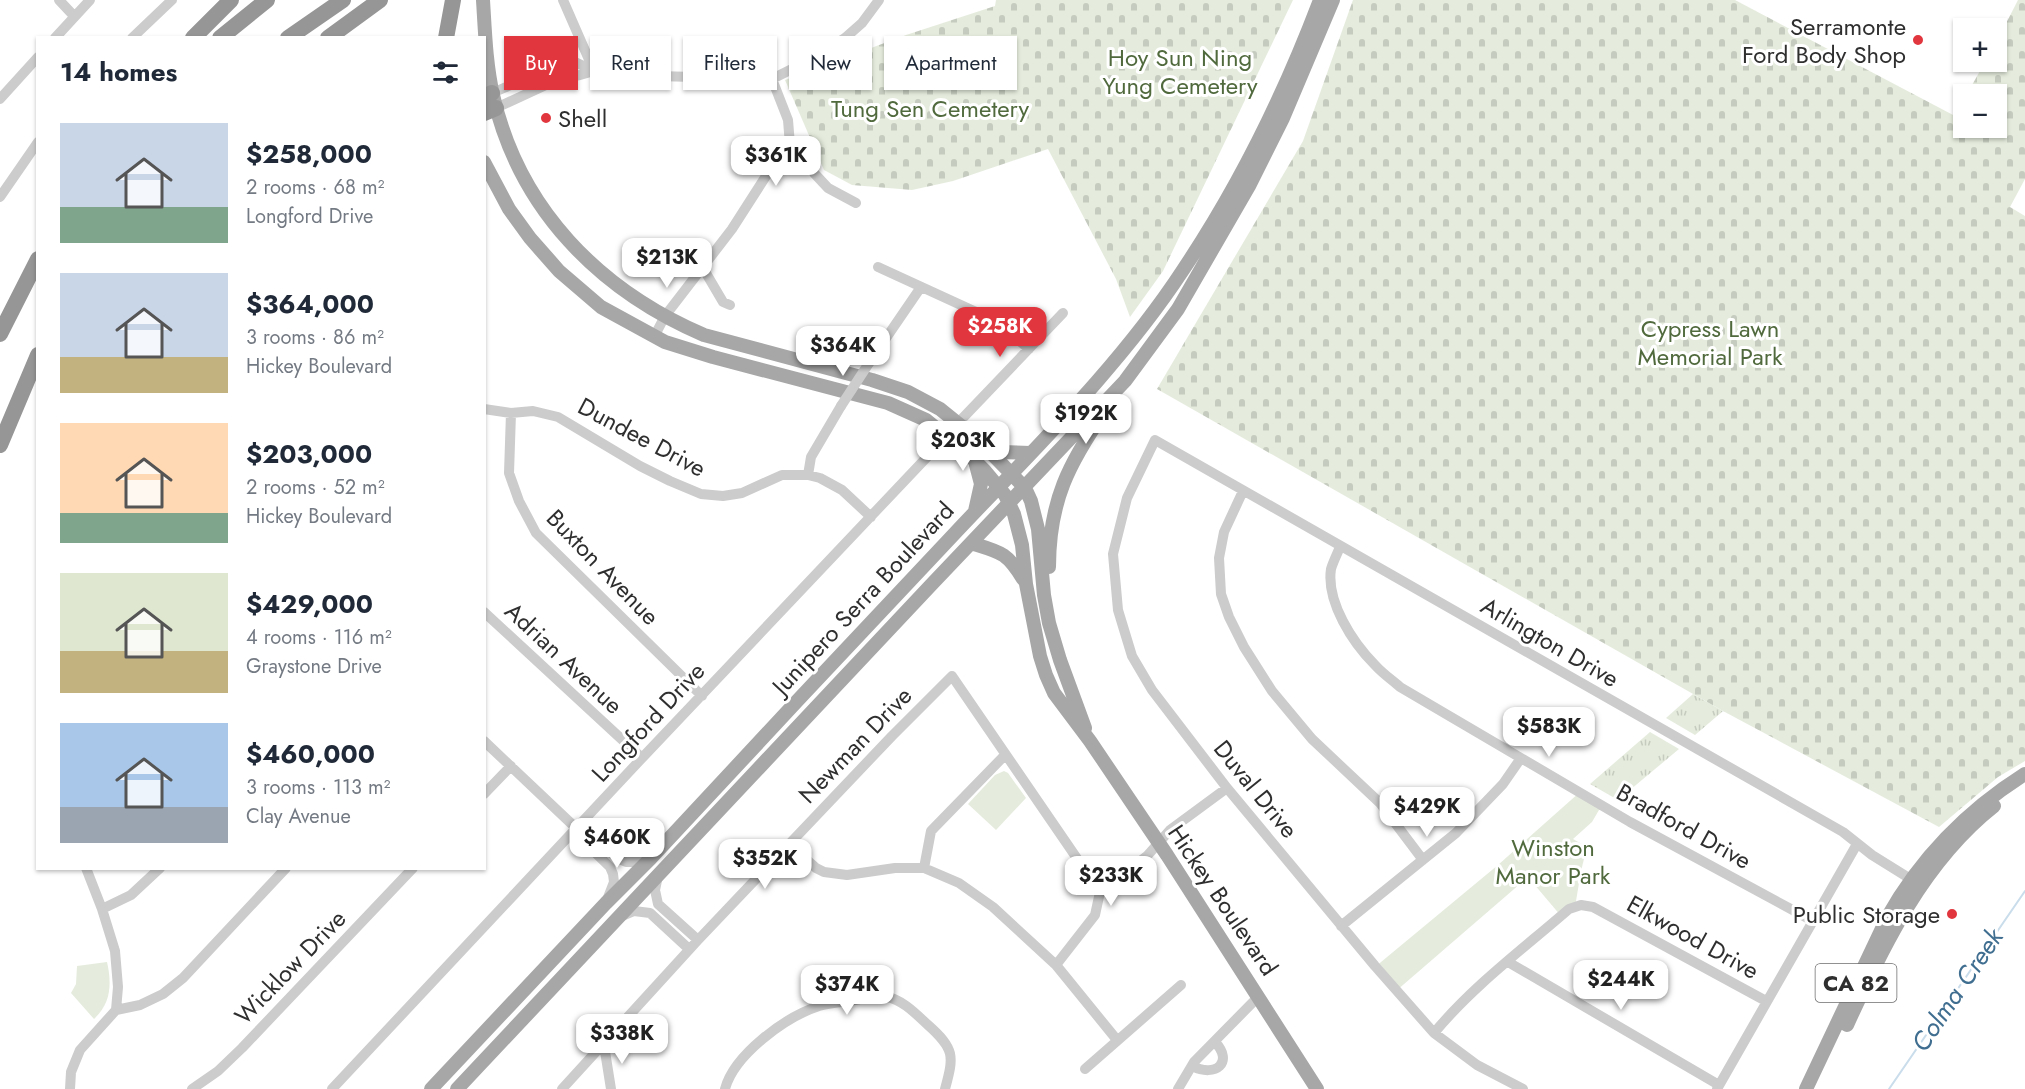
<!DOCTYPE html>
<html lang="en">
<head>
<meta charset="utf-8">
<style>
  body { margin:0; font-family:Jost,sans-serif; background:#f2f2f3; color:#1f2937; height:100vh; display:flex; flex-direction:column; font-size:22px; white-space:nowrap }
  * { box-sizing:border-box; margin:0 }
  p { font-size:20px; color:#747a83 }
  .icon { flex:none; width:33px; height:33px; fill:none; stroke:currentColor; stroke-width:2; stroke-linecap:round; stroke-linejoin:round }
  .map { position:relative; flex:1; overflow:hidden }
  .drawer { position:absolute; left:36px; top:36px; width:450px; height:834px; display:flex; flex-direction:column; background:#fff; border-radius:0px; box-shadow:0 2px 4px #0004 }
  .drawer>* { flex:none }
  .banner { position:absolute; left:504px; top:36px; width:570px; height:54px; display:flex; gap:12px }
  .fabs { position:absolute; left:1953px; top:18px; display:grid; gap:12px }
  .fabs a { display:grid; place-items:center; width:54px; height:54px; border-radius:0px; background:#fff; box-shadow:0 2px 4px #0004; font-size:30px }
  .price { position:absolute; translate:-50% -51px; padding:0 14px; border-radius:12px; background:#fff; color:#222; font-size:20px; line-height:39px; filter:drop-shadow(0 2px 3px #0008) }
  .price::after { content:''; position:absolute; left:50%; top:36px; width:18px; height:14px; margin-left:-9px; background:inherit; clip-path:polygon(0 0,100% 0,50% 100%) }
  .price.active { background:#e1363d; color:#fff }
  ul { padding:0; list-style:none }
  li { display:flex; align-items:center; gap:18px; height:150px; padding:0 24px }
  li span { display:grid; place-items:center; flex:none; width:168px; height:120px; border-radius:0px; color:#555 }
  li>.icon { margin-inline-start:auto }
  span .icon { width:72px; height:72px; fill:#fffc; stroke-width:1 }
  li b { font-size:26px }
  h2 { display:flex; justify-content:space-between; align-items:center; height:72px; padding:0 24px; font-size:26px }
  .tag { padding:0 21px; border-radius:0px; background:#fff; box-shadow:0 2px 4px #0004; font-size:21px; line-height:54px }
  .tag.active { background:#e1363d; color:#fff }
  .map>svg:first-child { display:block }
</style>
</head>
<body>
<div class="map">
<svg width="2025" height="1089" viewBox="0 0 2025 1089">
  <defs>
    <pattern id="grass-tufts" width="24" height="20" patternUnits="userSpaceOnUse" patternTransform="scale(1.5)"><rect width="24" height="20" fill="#e5ecdd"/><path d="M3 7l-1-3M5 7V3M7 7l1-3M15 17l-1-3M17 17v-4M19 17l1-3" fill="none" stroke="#c5cbbe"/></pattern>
    <pattern id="cemetery-stones" width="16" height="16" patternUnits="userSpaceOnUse" patternTransform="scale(1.5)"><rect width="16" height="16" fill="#e5ecdd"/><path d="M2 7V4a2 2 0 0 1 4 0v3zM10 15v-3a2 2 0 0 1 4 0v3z" fill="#c5cbbe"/></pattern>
  </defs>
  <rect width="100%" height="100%" fill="#fff"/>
  <path fill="url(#grass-tufts)" d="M1693,694L1723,711L1695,735L1666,718Z
    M1650,732L1679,749L1618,800L1590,784Z"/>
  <path fill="url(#cemetery-stones)" d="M996,0H1293L1163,271L1130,317L1116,279L1048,149L953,181L912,190L852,185L824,170L785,80L906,35L995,6Z
    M1353,0H1735L1955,116L1963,102L1964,128H1996V94H1967L1985,62H1996L1997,41L2018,0H2025V179L2010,207L2025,216V761L1998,777L1939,827L1723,711L1157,389L1303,141Z"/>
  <path fill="#e5ecdd" d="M1004,771L1008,773L1026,798L996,830L968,804L995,775Z
    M1580,792L1605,807L1599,810L1592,822L1573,839L1587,847L1581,871L1575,907L1561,916L1528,877L1396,991L1375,967L1498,865Z
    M107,962C112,984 111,1003 94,1019L71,993L76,984L77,966Z"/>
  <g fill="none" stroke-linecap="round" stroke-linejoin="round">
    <path stroke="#caddeb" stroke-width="2" d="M1889,1089L2025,891"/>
    <path stroke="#ccc" stroke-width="10" d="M59,0L74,16
      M563,0L594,71
      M55,38L90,0
      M132,38L172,0
      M492,93L553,67L570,63L575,62L594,71L616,75L772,79L818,56L845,38L862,23L879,0
      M0,99L38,57
      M496,108L561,78L580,75L594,71
      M790,145L803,152L814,173L828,188L856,203
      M0,197L38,142
      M878,267L987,317L1001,325L1029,349
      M703,268L723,302L730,305
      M654,337L665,316L732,229L766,176L787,153L790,145L788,120L772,79
      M869,363L921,287
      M484,409L511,413L533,411L558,417L640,466L670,481L701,494L723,496L742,493L782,475H808L820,478L842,490L871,517
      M511,413L509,473L519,501L536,533L702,696
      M958,423L1063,313
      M808,475L811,457L841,406
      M1243,491L1224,532L1219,558L1221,594L1229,617L1244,647L1272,691L1312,739L1380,803L1423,860
      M1340,547C1337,554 1333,562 1331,569C1326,602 1353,643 1375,665C1382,673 1392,680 1400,687L1630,822L1813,921
      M484,612L642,758
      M484,741L577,829L581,839L610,867L613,874L614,882L607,900
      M484,794L511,766
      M577,829L589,831L619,859L626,862H632L650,858
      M789,844L816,868L824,872L847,875L895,868H924L959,883L993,907L1056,965L1117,1040
      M924,868L931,831L1005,755
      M658,876L655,890L658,904L698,940
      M102,909L131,895L160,868
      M620,917L634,911L650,913L689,949
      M1341,926L1456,833L1503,784L1521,758
      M1508,962L1719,1085
      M1056,965L1095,915L1100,892L1147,856L1170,830L1227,788
      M116,1010L140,1005L163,994L183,978L286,868
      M1434,1033C1473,986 1523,949 1569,909L1581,905L1593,907L1766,1001
      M604,1045L611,1089
      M1192,1066C1216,1078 1234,1062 1215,1042
      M1085,1069L1181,985
      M70,1089L71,1072L80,1050L116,1010L118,987L115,951L102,909L86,868
      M192,1089L218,1071L242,1048L413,868
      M332,1089L642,758L946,437
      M562,1089L698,940L892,736L952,676L1100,892
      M725,1089C734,1055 785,1017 819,1006C830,1003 843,1002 855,1000C866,998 876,995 887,997C903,1000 916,1014 928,1025C955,1049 954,1056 945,1089
      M1178,1089L1194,1062L1259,996
      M1523,1089L1477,1065L1434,1033L1375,966L1227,788L1152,690L1132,656L1118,610L1113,554L1127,498L1155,440L1843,832L1872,855L1917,883
      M1717,1089L1857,844"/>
    <path stroke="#a7a7a7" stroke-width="14" d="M483,0C485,32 486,64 493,95C519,209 599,290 704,335L872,380L908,392L940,409L976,438L997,459L1025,488L1031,501L1038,529L1044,595L1049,623L1060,660L1085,728
      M484,162L509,209L530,238L559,271L601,307L665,342L713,357L888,403L926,420L969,455L985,471L1005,495L1014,514L1022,545L1026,584L1040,656L1046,675L1054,693L1090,741L1167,855L1317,1089
      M988,449L999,452L1030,453
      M975,511L981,484L976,465
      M971,543C1000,552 1007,552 1023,579
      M1049,567C1049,501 1069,463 1105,411
      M1847,1025C1883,946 1924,861 1994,806
      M431,1089L606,903L651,858C752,749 854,640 956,532C1035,448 1120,366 1183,270C1240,185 1284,95 1320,0
      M457,1089L931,585L1125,381L1178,309L1249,186L1283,118L1333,0
      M1806,1089L1887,918C1920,859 1968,810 2025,774"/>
    <path stroke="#969696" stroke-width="16" d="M193,38L231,0
      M220,38L267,0
      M288,38L343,0
      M328,38L380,0
      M446,38L453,0
      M484,97L492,93
      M484,113L496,108
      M0,334L38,259
      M0,445L38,355"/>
    <path stroke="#ccc" stroke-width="10" d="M841,406L869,363"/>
  </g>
  <g fill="#e1363d" stroke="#fff" stroke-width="2">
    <circle cx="1918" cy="40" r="6"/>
    <circle cx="546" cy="118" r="6"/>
    <circle cx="1952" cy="914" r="6"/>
  </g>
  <g text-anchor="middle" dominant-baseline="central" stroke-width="6" stroke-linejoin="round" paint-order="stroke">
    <rect fill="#fff" stroke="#6d6d6d" stroke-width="1.5" x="1815.5" y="964" width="81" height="38" rx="4.5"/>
    <g font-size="22" font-weight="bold" fill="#2f2f2f">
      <text x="1856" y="983">CA 82</text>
    </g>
    <g font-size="24" fill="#2f2f2f" stroke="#fff" text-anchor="end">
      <text x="1906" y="26">Serramonte<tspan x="1906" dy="28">Ford Body Shop</tspan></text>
      <text x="558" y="118" text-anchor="start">Shell</text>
      <text x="1940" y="914">Public Storage</text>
    </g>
    <g font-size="24" fill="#516a3d" stroke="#fff">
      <text x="1180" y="57">Hoy Sun Ning<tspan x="1180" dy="28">Yung Cemetery</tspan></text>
      <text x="930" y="108">Tung Sen Cemetery</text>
      <text x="1710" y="328">Cypress Lawn<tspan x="1710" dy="28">Memorial Park</tspan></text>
      <text x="1553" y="847">Winston<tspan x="1553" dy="28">Manor Park</tspan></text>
    </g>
    <g font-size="24" fill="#2f2f2f" stroke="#fff">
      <text transform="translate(642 437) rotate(28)">Dundee Drive</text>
      <text transform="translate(603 567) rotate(46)">Buxton Avenue</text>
      <text transform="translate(863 598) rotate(-47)">Junipero Serra Boulevard</text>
      <text transform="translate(1550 642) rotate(30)">Arlington Drive</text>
      <text transform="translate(564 658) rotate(43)">Adrian Avenue</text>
      <text transform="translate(648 722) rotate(-47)">Longford Drive</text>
      <text transform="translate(855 745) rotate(-46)">Newman Drive</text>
      <text transform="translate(1256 789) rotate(51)">Duval Drive</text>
      <text transform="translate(1684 826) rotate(29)">Bradford Drive</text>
      <text transform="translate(1223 900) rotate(56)">Hickey Boulevard</text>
      <text transform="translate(1693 937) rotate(29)">Elkwood Drive</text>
      <text transform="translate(290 967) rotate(-46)">Wicklow Drive</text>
    </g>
    <g font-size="26" font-style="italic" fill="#3f6e90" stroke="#fff">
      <text transform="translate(1957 990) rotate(-56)">Colma Creek</text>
    </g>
  </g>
</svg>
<div class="fabs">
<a>+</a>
<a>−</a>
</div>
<b class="price" style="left:776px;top:187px">$361K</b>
<b class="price" style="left:667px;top:289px">$213K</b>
<b class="price active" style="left:1000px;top:358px">$258K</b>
<b class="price" style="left:843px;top:377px">$364K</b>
<b class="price" style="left:1086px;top:445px">$192K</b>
<b class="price" style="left:963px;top:472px">$203K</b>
<b class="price" style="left:1549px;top:758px">$583K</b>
<b class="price" style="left:1427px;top:838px">$429K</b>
<b class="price" style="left:617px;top:869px">$460K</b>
<b class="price" style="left:765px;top:890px">$352K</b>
<b class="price" style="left:1111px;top:907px">$233K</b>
<b class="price" style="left:1621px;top:1011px">$244K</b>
<b class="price" style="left:847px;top:1016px">$374K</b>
<b class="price" style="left:622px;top:1065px">$338K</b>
<div class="banner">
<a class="tag active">Buy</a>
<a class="tag">Rent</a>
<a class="tag">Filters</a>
<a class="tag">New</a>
<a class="tag">Apartment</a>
</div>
<section class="drawer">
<h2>14 homes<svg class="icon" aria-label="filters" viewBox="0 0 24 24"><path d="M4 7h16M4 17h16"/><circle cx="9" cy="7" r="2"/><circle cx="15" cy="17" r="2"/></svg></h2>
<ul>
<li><span style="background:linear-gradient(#c9d6e8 70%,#7fa58c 0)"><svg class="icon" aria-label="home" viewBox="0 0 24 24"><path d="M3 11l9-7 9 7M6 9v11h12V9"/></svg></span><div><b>$258,000</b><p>2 rooms · 68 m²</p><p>Longford Drive</p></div></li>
<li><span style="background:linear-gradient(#c9d6e8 70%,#c2b280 0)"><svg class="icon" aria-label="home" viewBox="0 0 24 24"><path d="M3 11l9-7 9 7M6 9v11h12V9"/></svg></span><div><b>$364,000</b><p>3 rooms · 86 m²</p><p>Hickey Boulevard</p></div></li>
<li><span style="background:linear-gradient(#ffd9b3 75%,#7fa58c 0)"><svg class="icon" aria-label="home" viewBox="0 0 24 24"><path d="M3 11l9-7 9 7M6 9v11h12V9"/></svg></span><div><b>$203,000</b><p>2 rooms · 52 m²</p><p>Hickey Boulevard</p></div></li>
<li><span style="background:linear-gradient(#dfe7d0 65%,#c2b280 0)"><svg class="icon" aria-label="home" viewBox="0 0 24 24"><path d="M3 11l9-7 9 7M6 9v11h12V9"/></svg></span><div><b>$429,000</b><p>4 rooms · 116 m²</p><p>Graystone Drive</p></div></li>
<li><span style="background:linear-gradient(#a9c7e8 70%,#9aa5b1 0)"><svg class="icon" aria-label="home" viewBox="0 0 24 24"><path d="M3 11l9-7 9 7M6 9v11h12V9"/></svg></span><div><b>$460,000</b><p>3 rooms · 113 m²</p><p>Clay Avenue</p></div></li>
</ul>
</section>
</div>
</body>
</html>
